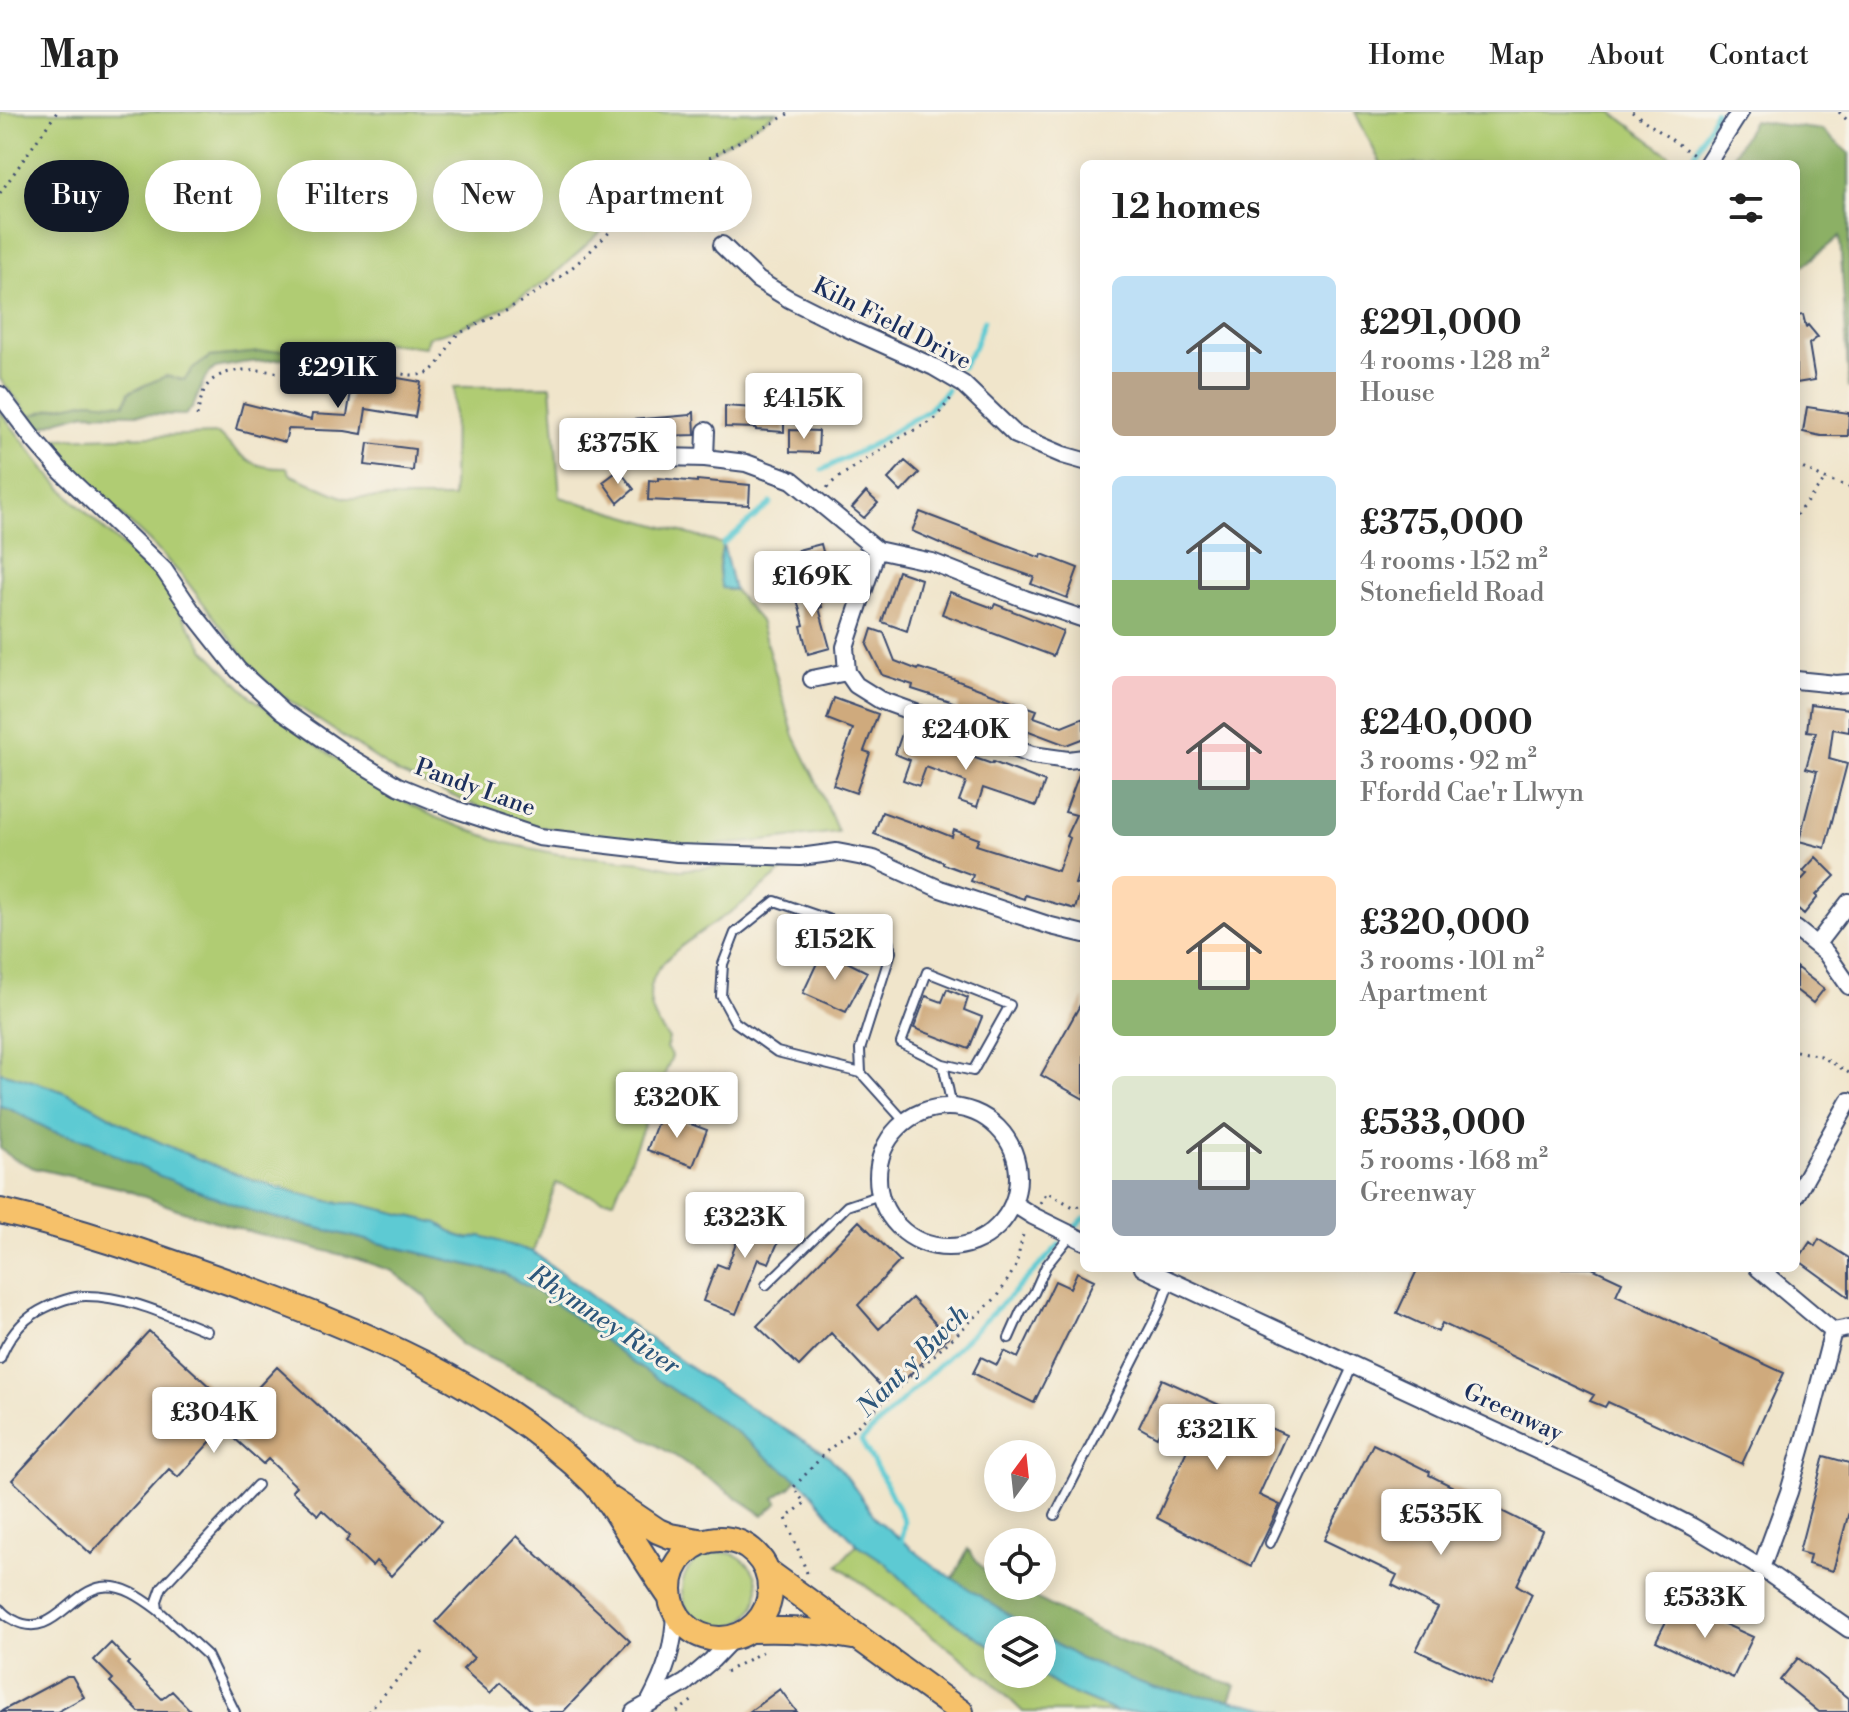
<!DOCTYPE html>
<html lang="en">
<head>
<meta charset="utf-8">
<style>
  body { margin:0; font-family:"Libre Bodoni",serif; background:#f6f6f6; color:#222; height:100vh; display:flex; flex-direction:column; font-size:30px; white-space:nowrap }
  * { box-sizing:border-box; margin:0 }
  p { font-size:26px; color:#767676 }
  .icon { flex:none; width:44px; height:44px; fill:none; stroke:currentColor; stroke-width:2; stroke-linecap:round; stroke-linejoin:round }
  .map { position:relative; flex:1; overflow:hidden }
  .drawer { position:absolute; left:1080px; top:48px; width:720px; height:1112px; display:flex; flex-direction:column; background:#fff; border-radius:12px; box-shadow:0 4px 20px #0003 }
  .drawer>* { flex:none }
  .banner { position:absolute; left:24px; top:48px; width:760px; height:72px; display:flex; gap:16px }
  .needle { width:52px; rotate:15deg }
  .buttons { position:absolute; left:984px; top:1328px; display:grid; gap:16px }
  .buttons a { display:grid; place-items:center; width:72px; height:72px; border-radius:50%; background:#fff; box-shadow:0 4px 20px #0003; font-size:40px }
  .price { position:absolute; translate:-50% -68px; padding:0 18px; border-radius:8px; background:#fff; color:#222; font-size:26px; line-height:52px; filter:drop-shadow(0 2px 4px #0008) }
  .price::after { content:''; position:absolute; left:50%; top:48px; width:24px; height:18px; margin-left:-12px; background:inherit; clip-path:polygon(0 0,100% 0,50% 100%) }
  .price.selected { background:#111827; color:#fff }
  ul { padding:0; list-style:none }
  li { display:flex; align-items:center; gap:24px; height:200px; padding:0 32px }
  li span { display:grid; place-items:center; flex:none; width:224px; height:160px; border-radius:12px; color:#555 }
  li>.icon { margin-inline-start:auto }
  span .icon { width:96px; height:96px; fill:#fffc; stroke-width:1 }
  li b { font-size:34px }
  h2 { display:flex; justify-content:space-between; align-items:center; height:96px; padding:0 32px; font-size:34px }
  .pill { padding:0 28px; border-radius:36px; background:#fff; box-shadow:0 4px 20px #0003; font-size:28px; line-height:72px }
  .pill.selected { background:#111827; color:#fff }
  header { display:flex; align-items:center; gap:48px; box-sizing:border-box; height:112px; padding:0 40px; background:#fff; border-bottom:2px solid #e0e0e0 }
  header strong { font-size:38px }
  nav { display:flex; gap:44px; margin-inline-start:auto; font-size:28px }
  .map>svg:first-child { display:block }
</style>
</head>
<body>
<header>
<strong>Map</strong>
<nav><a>Home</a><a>Map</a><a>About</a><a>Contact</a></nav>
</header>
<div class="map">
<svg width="1849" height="1600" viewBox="0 0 1849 1600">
  <rect width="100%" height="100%" fill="#f7f3e8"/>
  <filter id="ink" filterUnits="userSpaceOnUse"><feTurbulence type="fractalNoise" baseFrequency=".0125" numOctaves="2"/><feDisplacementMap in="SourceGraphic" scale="16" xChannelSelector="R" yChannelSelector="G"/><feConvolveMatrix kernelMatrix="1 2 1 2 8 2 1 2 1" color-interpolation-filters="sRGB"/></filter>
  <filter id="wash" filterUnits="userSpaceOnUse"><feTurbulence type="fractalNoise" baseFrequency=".006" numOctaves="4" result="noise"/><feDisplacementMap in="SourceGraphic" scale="32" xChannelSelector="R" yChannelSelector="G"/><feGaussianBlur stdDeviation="1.8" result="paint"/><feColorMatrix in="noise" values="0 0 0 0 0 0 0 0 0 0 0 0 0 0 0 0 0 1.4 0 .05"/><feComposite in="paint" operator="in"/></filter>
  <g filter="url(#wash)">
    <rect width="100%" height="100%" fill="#f0e5cb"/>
    <path fill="#b0cc73" stroke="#667e68" stroke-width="2" d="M0,0H540C619,2 698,0 777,0L664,69L618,104L546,170L492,202L453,218L428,225L425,235L374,230L373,236C352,238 333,244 311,244L312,236L210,245L193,257L184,268L166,264L129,280L126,293L90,289L54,296L30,304L0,267Z
      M1355,0H1612L1681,52H1381Z
      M551,274L560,385L723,432C719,452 714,460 727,478H734L760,509L794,624L815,666L838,720L755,730L699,734L522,713L398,661L284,585L256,560L184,466L149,429L73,358L56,327L218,322C243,345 250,357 287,356L291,363L345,386H453L454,275Z
      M0,299L46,359L73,388L160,469L205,538L251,585L325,639L382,677L437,706L505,731L558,742L643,750L680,758L747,752H791C774,766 756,781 738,795C716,811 664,840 654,865C644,888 654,909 669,927L666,936L672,944L614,1088L601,1087L556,1071L533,1140L481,1124L470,1127L457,1123L438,1111L355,1091C334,1093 315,1085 295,1080C241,1066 190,1045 140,1021C117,1009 94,993 70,983C48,973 24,966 0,960Z
      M857,1432L886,1451L915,1480L954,1510L998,1538V1562H1038L1067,1579L1117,1600H1023L987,1565L838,1453Z
      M682 1478a38 38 0 1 1 76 0a38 38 0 1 1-76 0Z"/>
    <path fill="#8cb065" stroke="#547062" stroke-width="2" d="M1753,9L1822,18L1849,41V277L1840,124L1796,160V52H1728Z
      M312,235L311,244L242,251L215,256L205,266L193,295L185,303L86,301L60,308L40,316L30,304L54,296L90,289L125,292L129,280L166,264L184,268L193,257L210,245Z
      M0,994L10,997L52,1019L90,1029L113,1042L256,1101L505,1162L543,1183L587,1214L630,1249L738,1321L772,1349L797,1367L791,1375L774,1386L778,1391L763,1403L675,1344L581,1289L461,1233L424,1184L392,1159L354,1146L243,1118L177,1097L121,1076L34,1056L12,1046L0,1036Z
      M968,1437L988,1463L998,1470V1474C1022,1474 1074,1508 1099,1519C1143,1539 1190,1556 1236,1574L1230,1588L1154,1576L1081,1547L1042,1524V1518H1032L953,1467Z"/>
    <path fill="#5dcad3" stroke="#3c7c98" stroke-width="2" d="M723,432L734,478L722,476C717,461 720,447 723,432Z
      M0,960C24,966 48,973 70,983C94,993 117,1009 140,1021C190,1045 241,1066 295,1080C315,1085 334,1093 355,1091L438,1111L456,1123L469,1127L481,1124L533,1140L599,1190L685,1252L755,1299L829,1344L845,1362L877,1408L932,1453L1032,1518H998V1538L954,1510L915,1480L886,1451L857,1432L835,1409L806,1374L772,1349L738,1321L630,1249L587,1214L543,1183L505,1162L474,1154L256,1101L160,1064L113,1042L90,1029L52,1019L10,997L0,994Z
      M1042,1524L1081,1547L1154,1576L1230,1588L1286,1600H1117L1067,1579L1038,1562H1042Z"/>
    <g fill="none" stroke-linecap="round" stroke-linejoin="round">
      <path stroke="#5dcad3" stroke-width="5" d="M1690,52L1715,0
        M962,255L975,234L984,208
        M822,358L874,332L903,313L926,300L947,278
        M723,432L771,391
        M1071,1119L1084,1106
        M901,1433L904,1409L885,1370L861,1329L1017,1177L1059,1133"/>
    </g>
    <g id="blocks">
      <path fill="#cfaa7d" d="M1803,203L1806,215L1808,213L1818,225L1809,232L1815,268L1796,271V204Z
        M369,261L421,270L415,305L366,297L362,322L345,319L288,317L285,330L236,317L243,291L311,308L312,302L347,304L352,273L366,276Z
        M725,294L784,298V320L756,318V316L725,315Z
        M1807,295L1849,301L1848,324H1821L1803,320Z
        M694,300L695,323L662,324L665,322L623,326L597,330L598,332L570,334L569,313L668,305L690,303Z
        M790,318L819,319L818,341L790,340Z
        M368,331L415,337L413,359L365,353Z
        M905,349L919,361L901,380L888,367Z
        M619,358L634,377L618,391L603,370Z
        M658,366L697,370V368L750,373L749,393L648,388L649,368L658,369Z
        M866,380L878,391L864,406L852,396Z
        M920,400L1041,446L1042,442L1078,456L1067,486L1031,472L1034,465L951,436L912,419Z
        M821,432L829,463L806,469L798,438Z
        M898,459L921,467L907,519L882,510Z
        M816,471L822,495L819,496L830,536L808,542L801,514L804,513L794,477Z
        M950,480L993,496L995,492L1063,519L1053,544L942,502Z
        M872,517L884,521L895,549L918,558L919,556L950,566L1009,588L1037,598L1034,605L1062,615L1084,606V626L1066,633L1029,619L1027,624L957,598L959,592L912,577L913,573L882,563L867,533Z
        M834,586L878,602L864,639L870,641L856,681L833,673L853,617L827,607Z
        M1810,592L1849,597V620L1833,617L1829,647L1847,652L1825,736L1799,729L1817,659L1806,656L1816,620L1807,619Z
        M903,619L918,624V626L992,652L993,650L1045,670L1036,694L983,676L977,695L959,689L966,670L926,655L919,674L903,668L910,648L895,642Z
        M1081,657H1084V743L1075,772L1082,774L1075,797L1025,783L1024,787L971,769L973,763L943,752V750L913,737L874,722L882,700L921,714L922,713L952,725L954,718L979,727L976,733L1058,759L1070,726L1066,724L1076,703L1065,700Z
        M1816,745L1835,764L1816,783L1818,785L1804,802L1796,795V774L1807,762L1803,759Z
        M823,838L867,860L846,900L803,881Z
        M1796,855L1824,877L1813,891L1796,878Z
        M947,877L968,886L964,898L982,905L969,937L914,916L926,884L942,890Z
        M1084,886V987L1041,963Z
        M661,1001L707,1018L693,1054L647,1038Z
        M749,1096L787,1110L769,1151L758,1147L736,1202L703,1189L717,1152L727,1156Z
        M859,1109L900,1149L858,1193L879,1217L912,1186L948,1225L889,1283L831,1221L799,1254L757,1214Z
        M1819,1127L1849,1146V1185L1798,1148L1810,1130L1815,1134Z
        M1418,1156H1592L1622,1170L1616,1183L1784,1261L1742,1352L1608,1290L1605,1295L1590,1289L1594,1283L1442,1211L1438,1220L1397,1201Z
        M1077,1160L1094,1168L1034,1291L973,1261L981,1245L997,1253L1004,1239L1018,1246L1055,1169L1070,1176Z
        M149,1219L236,1299L277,1255L442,1409L391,1464L376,1449L372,1454L346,1429L350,1424L322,1398L318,1403L292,1379L296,1374L268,1347L263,1352L223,1316L178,1365L169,1357L91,1442L12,1368Z
        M1162,1267L1286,1323L1259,1383L1280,1393L1251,1454L1157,1406L1194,1322L1166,1306L1157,1325L1139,1315Z
        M1373,1332L1430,1360L1429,1363L1542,1419L1517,1473L1532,1482L1491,1573L1416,1538L1438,1496L1392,1473L1397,1463L1324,1428Z
        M1824,1344L1849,1351V1400L1833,1459L1808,1452L1810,1443L1799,1440Z
        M517,1424L630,1529L563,1600H533L501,1570L490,1581L463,1557L474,1546L436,1510Z
        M1676,1490L1753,1525L1733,1566L1656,1529Z
        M111,1531L129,1550L127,1552L162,1587L172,1579L192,1600H139L110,1570L113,1567L94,1548Z
        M1798,1546L1849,1587V1600H1819L1780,1568Z
        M67,1564H72L84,1585L57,1600H0Z
        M780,1577L797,1600H749Z"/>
    </g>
  </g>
  <g filter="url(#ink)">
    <use href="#blocks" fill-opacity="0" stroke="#3b4a6e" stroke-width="2"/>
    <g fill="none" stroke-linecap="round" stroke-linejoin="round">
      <g stroke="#3b4a6e" stroke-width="12">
        <path id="service" d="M927,860L1010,893L973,959L943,952L901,931Z
          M943,952L952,995
          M861,961L777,940L735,910L721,884L723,852L735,821L775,789L888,828L891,840L860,938L861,961L905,1010
          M766,1173L847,1094L880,1083
          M1009,1226L1021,1199L1034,1181L1046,1154L1071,1123
          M0,1247C7,1227 21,1209 39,1199C52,1192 71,1184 86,1184C128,1184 169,1204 207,1219
          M1055,1403L1159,1199L1170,1169
          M1270,1431L1353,1253
          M0,1497C4,1502 8,1505 14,1508C51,1529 70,1480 102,1475C123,1472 142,1486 158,1498
          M235,1600L207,1543L158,1498L157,1489L162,1475L257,1373"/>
      </g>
      <g stroke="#3b4a6e" stroke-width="20">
        <path id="minor" d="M1707,52L1740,0
          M722,133L758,168L789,187L849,217L934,255L963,272L1016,323L1063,343L1084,349
          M0,283L34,328L61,359L164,458L193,501L238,558L283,599L348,644L398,674L454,697L539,725L677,741L800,745L837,740L874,747L940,777L1051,814L1084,822
          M663,345L705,346L746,351L792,368L877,438L932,450L1025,487L1084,507
          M705,346L706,319
          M877,438L845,535L847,560L856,573L880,588L1032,643L1068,648L1084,646
          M812,567L847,560
          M1796,568L1836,572L1849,571
          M1796,817L1826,841L1849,874
          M1816,833L1849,790
          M878 1065a70 70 0 1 1 140 0a70 70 0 1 1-140 0Z
          M1796,1083L1849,989
          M1014,1092L1033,1104L1084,1129
          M1143,1156L1601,1368L1693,1415L1761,1456L1849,1517
          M1758,1156L1833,1219
          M1833,1219L1849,1216
          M1761,1456L1789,1380L1812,1300L1833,1219
          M649,1591C666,1559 674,1536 675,1500
          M634,1600L685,1571L712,1548L733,1526"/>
      </g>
      <g stroke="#3b4a6e" stroke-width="28">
        <path id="primary" d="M0,1099C79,1117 155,1144 231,1171C359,1218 496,1272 594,1371C606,1384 615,1400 625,1415C640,1439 655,1463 671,1486
          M612,1388L658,1419L670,1424L704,1430
          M670 1477a50 50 0 1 1 100 0a50 50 0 1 1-100 0Z
          M767,1459L961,1600
          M749,1518C786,1517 816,1518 853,1525"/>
      </g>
      <path stroke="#3b4a6e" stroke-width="3" stroke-dasharray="2 6" stroke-linecap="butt" d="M1632,0L1695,44
        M1839,0L1849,10
        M0,81L57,0
        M197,304C199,296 201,283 206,275C222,251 268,257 291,264C299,266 307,271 314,272C327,275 324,259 338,258C354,256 371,257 387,259C398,261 412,265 423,262C443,258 444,235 458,222C496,203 535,185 569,158C594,138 615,112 640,92C686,54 741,31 791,0
        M1796,353L1825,367L1849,375
        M827,376L836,367L901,325L934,308L952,285
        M1796,403L1824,369
        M1796,939L1821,944L1849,961
        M1040,1091L1047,1080L1075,1096L1084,1091
        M807,1461L786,1406L805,1391L793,1376L827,1339L853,1318L998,1184L1016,1154L1024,1118
        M726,1560L762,1540
        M368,1600L424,1538
        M677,1600L693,1588"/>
      <use href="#service" stroke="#fff" stroke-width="8"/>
      <use href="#minor" stroke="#fff" stroke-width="16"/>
      <use href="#primary" stroke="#f6c16b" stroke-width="24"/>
    </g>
  </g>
  <g text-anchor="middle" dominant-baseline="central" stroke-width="6" stroke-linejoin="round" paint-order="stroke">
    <g font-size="24" fill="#1b2f5e" stroke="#f7f3e8">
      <text transform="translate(892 212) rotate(27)">Kiln Field Drive</text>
      <text transform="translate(475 676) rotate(20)">Pandy Lane</text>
      <text transform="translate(1513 1301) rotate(25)">Greenway</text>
    </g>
    <g font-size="26" font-style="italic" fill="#2c567b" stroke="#f7f3e8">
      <text transform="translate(604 1208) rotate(34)">Rhymney River</text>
      <text transform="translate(913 1249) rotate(-45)">Nant y Bwch</text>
    </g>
  </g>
</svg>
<div class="buttons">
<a><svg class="needle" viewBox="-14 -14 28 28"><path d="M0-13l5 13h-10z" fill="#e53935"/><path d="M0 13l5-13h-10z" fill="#767676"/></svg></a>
<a><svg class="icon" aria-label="locate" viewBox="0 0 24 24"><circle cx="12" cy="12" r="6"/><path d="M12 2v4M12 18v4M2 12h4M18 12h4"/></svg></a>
<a><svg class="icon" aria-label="layers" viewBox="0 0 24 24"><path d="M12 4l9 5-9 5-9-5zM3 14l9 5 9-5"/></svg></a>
</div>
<b class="price selected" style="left:338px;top:298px">£291K</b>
<b class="price" style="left:804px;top:329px">£415K</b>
<b class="price" style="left:618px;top:374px">£375K</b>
<b class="price" style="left:812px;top:507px">£169K</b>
<b class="price" style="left:966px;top:660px">£240K</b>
<b class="price" style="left:835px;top:870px">£152K</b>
<b class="price" style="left:677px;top:1028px">£320K</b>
<b class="price" style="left:745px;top:1148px">£323K</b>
<b class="price" style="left:214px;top:1343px">£304K</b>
<b class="price" style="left:1217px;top:1360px">£321K</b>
<b class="price" style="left:1441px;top:1445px">£535K</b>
<b class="price" style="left:1705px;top:1528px">£533K</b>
<div class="banner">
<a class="pill selected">Buy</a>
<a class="pill">Rent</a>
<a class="pill">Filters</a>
<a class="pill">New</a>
<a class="pill">Apartment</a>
</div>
<section class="drawer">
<h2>12 homes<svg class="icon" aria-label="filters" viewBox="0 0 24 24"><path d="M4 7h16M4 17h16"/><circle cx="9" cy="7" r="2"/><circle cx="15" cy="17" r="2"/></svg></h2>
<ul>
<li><span style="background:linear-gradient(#bfe0f5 60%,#b9a48a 0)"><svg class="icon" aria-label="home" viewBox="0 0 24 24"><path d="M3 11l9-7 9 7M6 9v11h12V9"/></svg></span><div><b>£291,000</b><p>4 rooms · 128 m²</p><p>House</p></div></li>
<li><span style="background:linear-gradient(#bfe0f5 65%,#8fb573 0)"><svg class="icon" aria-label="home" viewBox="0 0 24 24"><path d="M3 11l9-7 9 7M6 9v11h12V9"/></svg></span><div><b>£375,000</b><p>4 rooms · 152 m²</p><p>Stonefield Road</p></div></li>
<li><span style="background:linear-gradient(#f6c9c9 65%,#7fa58c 0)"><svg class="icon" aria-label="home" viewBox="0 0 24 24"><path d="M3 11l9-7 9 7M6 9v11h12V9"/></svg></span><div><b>£240,000</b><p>3 rooms · 92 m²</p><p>Ffordd Cae'r Llwyn</p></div></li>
<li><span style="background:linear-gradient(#ffd9b3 65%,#8fb573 0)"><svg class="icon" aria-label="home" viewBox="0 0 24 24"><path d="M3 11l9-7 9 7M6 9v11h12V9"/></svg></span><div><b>£320,000</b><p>3 rooms · 101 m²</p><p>Apartment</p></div></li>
<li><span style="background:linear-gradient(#dfe7d0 65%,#9aa5b1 0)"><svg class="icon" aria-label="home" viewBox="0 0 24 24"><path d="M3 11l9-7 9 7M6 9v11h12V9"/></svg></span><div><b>£533,000</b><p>5 rooms · 168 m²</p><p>Greenway</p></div></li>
</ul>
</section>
</div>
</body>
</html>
